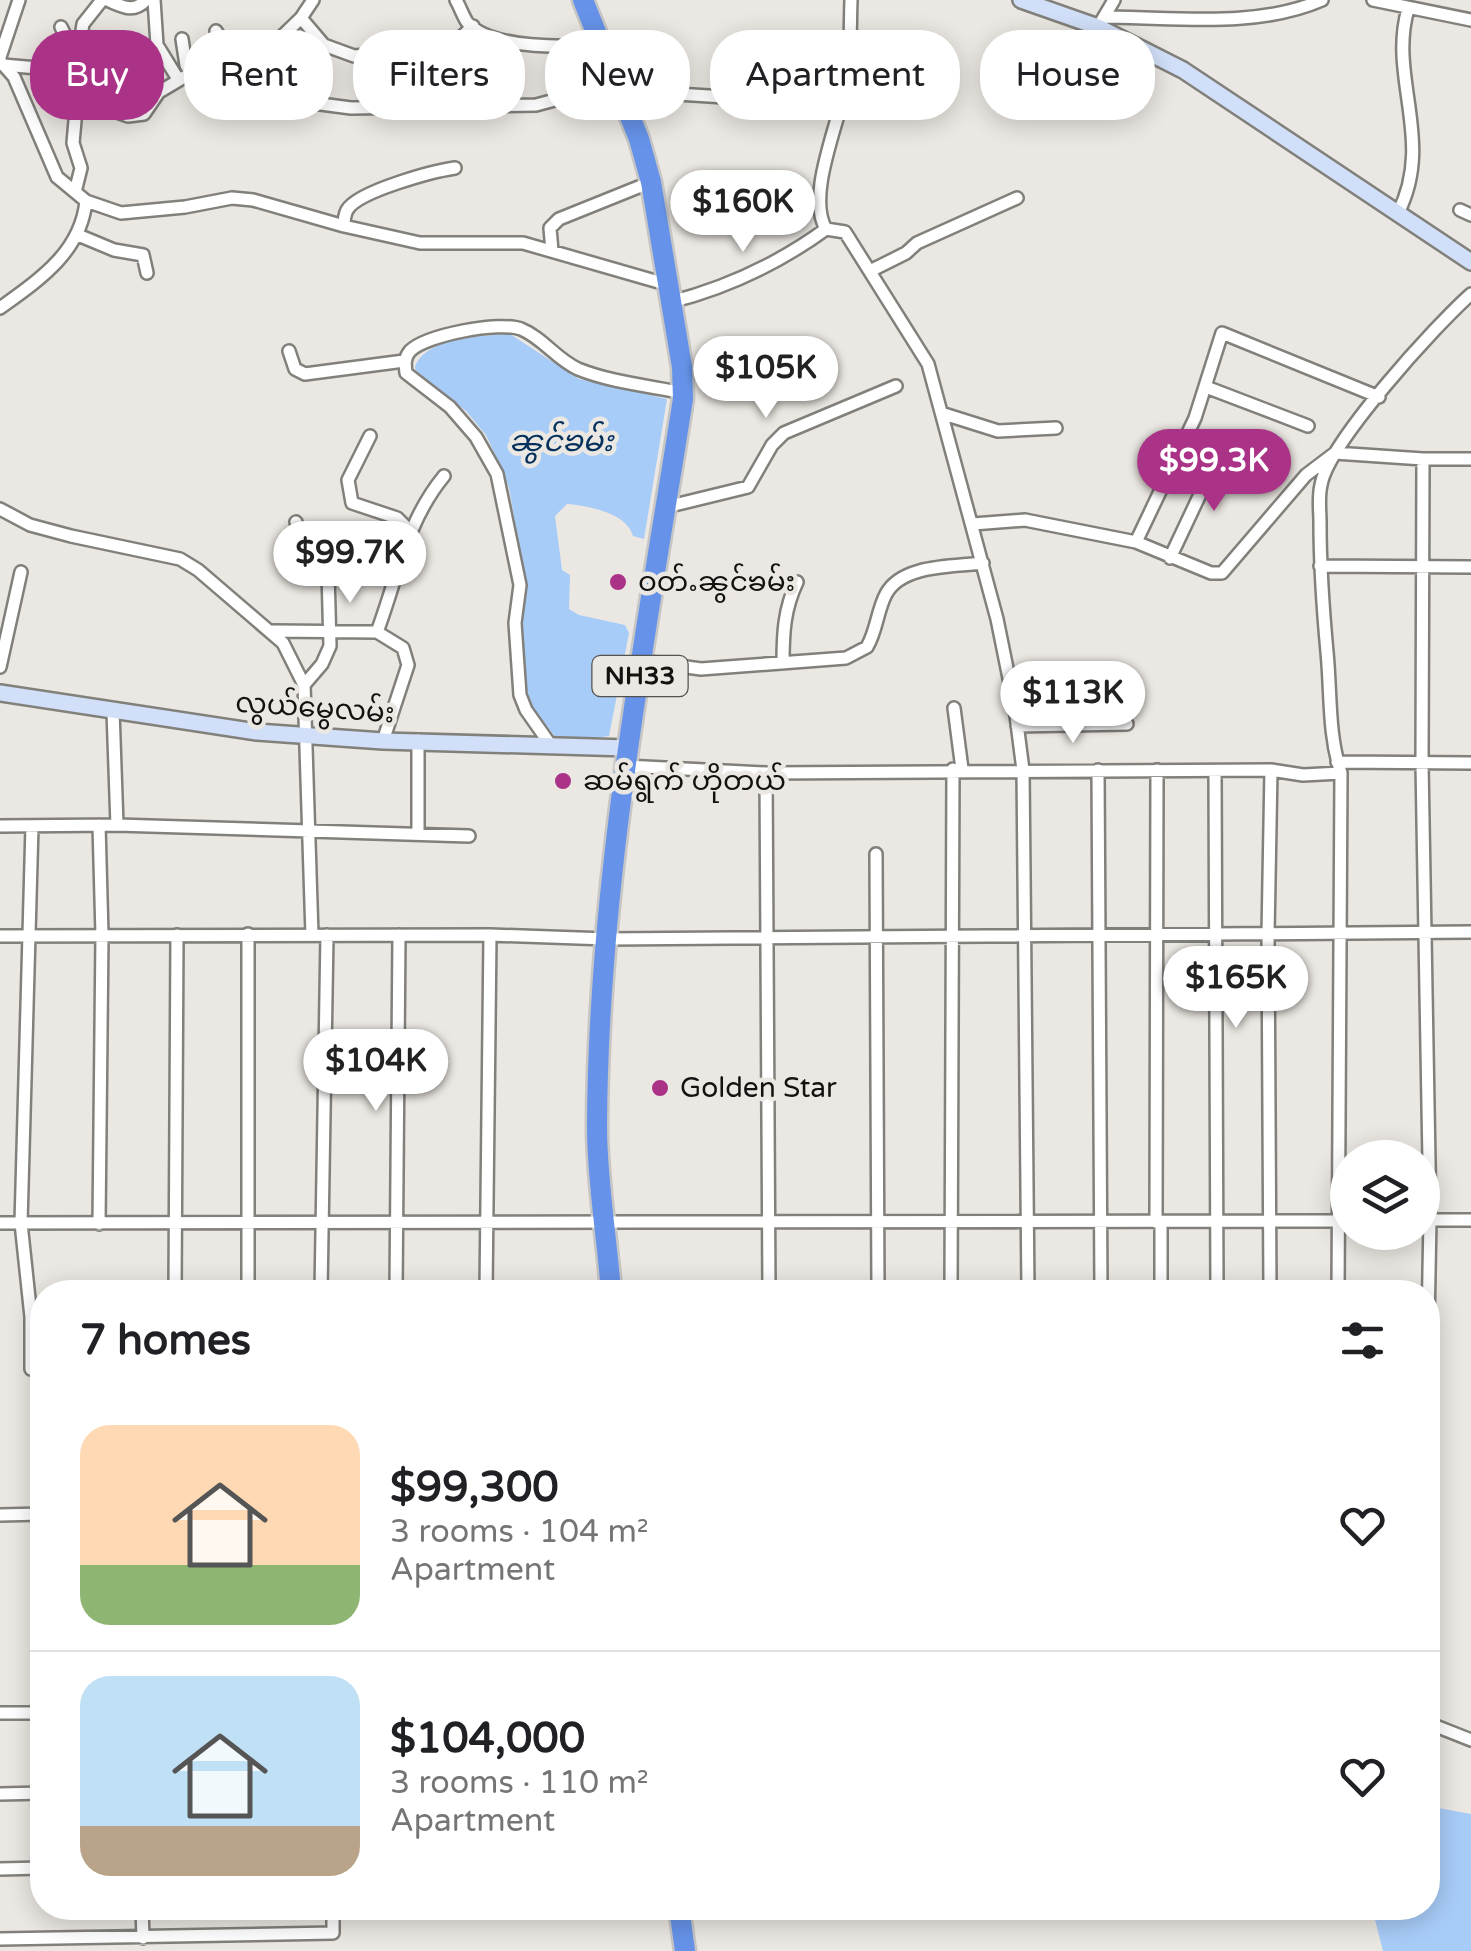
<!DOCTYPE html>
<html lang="en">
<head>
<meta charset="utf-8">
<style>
  body { margin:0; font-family:"Varela Round","Noto Sans Myanmar",sans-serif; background:#f2f2f2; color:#202124; height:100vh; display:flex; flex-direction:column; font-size:38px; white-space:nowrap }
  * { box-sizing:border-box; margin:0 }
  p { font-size:32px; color:#757577 }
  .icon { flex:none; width:55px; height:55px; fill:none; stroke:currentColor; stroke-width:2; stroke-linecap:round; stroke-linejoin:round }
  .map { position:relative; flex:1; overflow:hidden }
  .drawer { position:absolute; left:30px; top:1280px; width:1410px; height:640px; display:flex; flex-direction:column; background:#fff; border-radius:40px; box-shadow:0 5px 25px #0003 }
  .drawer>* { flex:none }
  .top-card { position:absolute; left:30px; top:30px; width:1412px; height:90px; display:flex; gap:20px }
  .fabs { position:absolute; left:1330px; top:1140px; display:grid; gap:20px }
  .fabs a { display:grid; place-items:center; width:110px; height:110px; border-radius:50%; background:#fff; box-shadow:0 5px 25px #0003; font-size:50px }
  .price { position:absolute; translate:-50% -85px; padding:0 22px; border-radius:35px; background:#fff; color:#222; font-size:32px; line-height:65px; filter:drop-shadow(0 2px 5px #0008) }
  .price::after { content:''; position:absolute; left:50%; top:60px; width:30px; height:22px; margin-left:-15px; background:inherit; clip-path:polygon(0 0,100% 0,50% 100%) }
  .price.active { background:#aa3287; color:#fff }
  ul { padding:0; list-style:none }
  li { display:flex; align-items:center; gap:30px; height:250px; padding:0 50px }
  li+li { border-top:2px solid #e0e0e0 }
  li span { display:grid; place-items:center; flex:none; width:280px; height:200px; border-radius:30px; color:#555 }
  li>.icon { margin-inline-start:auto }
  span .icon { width:120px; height:120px; fill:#fffc; stroke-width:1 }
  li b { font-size:42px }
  h2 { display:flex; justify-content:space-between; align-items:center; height:120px; padding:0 50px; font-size:42px }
  .chip { padding:0 35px; border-radius:40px; background:#fff; box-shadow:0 5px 25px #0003; font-size:35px; line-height:90px }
  .chip.active { background:#aa3287; color:#fff }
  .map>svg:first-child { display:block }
</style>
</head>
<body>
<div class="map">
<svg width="1471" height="1951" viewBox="0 0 1471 1951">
  <rect width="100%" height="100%" fill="#ebe7e2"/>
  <path fill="#a8ccf8" d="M510,334L579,379L667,399L644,539L633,536C627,513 589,506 567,504L555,516L562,570L570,575L569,609L579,615L625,625L629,633L609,736L560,743L531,706L525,684L522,621L527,591L509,488L499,463L486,435L466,411L416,373L415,367C426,337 482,336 510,334Z
    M1428,1806L1471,1814V1951H1383L1372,1908H1428Z"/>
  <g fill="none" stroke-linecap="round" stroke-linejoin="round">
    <g stroke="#82807b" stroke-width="16">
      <path id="street" d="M107,0C122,6 133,14 146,0
        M154,0L157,45L178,79
        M456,0C460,7 463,16 467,22C490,50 570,47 602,45
        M851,0C850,26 851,53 847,78C842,117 805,194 826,229L845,232L928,364L997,619L1015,708L1023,770L1028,1292
        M1373,0L1471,20
        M1104,17C1175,17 1255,29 1322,0
        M301,18L324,45L354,56L429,50L455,43L473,26
        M1101,22L1114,0
        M216,31L242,74L255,76L275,43L301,18L313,0
        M182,39L186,65L199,86L247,101L290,100L351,108L536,105L566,97L612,69
        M0,57L19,0
        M0,61L14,77L57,177L86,201L121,213L185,207L232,198L253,200L344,226L420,243H523L669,285
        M3,65L61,70L77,98L128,116L144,114L159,92L191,73
        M61,70L64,33L61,27
        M617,80L645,92L725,97L735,93L766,62
        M73,87L83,24L102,0
        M75,192L81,168L73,143L77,98
        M1460,210L1471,215
        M1398,213C1435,141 1388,77 1408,9
        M344,226C344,222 345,214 347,210C358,191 434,171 455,168
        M78,235L114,250L143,255L147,273
        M552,251L550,228L559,219L651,182
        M870,271L906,253L917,243L1017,198
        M671,302C729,287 778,264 826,229
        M0,308C39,280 81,252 86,201
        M289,351L295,369L305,374L404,361
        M1206,387L1308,426
        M944,414L998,431L1056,428
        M370,436L348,480L352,503L397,518L410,531
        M1423,459L1422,764L1430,1219L1428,1325
        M666,507L748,487L772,445L784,433L896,386
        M0,509L30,525L71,536L180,559L198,570L283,643L304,685L312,935
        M296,522C300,543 304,548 324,555L328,573L330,646L322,664L304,685
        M973,524L1025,520L1136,542L1211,573H1222L1306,475L1335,453L1423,459H1471
        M1136,542L1195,418L1222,333L1379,397
        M1170,558L1220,452
        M1320,566L1471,567
        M273,631L377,632L403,648L408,665L383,741
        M377,632C398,576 406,522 444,476
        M642,661L701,669L846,658L867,647C877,630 877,611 886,594C902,564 953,567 983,563
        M783,663C783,634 784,609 797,582
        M0,667L21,572
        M954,708L962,769
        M113,711L117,825
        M1017,726L1127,724
        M418,740V834
        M552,747L526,710L520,695L515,623L520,585L497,474L476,437L450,407L406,373C405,365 404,358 410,351C426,335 499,321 521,329C543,338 556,359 578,369C610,382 649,386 683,393
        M1337,762L1471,763
        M625,766L766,773L1271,770L1303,775L1341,773
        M1098,770L1101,1292
        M1215,771L1217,1292
        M766,773L769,1292
        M0,826L117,825L469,836
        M876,854L878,1292
        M248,934V1292
        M0,936L490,935L607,939L1471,932
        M1425,1220H1471
        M1156,1222L1157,770
        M0,1223L1348,1221
        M99,1224L102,935L99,825
        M175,1292L177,935
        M321,1292L327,935
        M396,1292L399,935
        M486,1292L490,935
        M951,1292L953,769
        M1161,1292V1223
        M1270,1292L1268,934L1271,770
        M1338,1292L1341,773C1328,734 1331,693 1327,652C1323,609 1320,566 1320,523C1320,510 1318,497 1321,485C1328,443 1437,324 1471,294
        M1428,1365L1431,1475
        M31,1369V1317L21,1223L32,826
        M0,1515L42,1514
        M0,1713H42
        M1428,1723L1471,1740
        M0,1794L42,1793
        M0,1869L42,1868
        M142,1908L143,1938
        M0,1939L333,1933V1908"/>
    </g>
    <g stroke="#82807b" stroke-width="20">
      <path id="secondary" d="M1021,0L1098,27L1183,70L1471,262
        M0,693L257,732L383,741L628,748"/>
    </g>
    <g stroke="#c6c6c6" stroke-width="25">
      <path id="highway" d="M583,0L639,139L651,182L682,367L683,399C645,640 598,882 597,1127C597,1181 607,1238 611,1292
        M679,1908L685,1951"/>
    </g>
    <use href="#street" stroke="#fff" stroke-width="11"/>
    <use href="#secondary" stroke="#d1dff8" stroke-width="15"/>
    <use href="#highway" stroke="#6693e9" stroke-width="20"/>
  </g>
  <g fill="#aa3287" stroke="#ebe7e2" stroke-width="4">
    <circle cx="618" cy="582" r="10"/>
    <circle cx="563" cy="781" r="10"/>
    <circle cx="660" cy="1088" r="10"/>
  </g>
  <g text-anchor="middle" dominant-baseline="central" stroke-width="9" stroke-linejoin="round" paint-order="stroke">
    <rect fill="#ebe7e2" stroke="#54524f" stroke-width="2.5" x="592.5" y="656" width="95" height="40" rx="8"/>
    <g font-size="25" font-weight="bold" fill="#131210">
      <text x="640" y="676">NH33</text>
    </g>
    <g font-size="28" fill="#131210" stroke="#ebe7e2" text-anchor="start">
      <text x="638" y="582">ဝတ်ႉၼွင်ၶမ်း</text>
      <text x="583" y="781">ဆမ်ရွက် ဟိုတယ်</text>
      <text x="680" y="1088">Golden Star</text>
    </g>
    <g font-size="28" fill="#131210" stroke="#ebe7e2">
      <text transform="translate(315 708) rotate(4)">လွယ်မွေလမ်း</text>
    </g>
    <g font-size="30" font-style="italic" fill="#05315c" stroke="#ebe7e2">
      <text x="561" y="441">ၼွင်ၶမ်း</text>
    </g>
  </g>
</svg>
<div class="fabs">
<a><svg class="icon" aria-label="layers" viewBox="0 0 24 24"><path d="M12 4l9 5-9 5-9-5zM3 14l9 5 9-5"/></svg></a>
</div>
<b class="price" style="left:743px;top:255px">$160K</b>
<b class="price" style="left:766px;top:421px">$105K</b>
<b class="price active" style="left:1214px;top:514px">$99.3K</b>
<b class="price" style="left:350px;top:606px">$99.7K</b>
<b class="price" style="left:1073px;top:746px">$113K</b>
<b class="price" style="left:1236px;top:1031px">$165K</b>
<b class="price" style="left:376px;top:1114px">$104K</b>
<div class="top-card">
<a class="chip active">Buy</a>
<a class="chip">Rent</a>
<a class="chip">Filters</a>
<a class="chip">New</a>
<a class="chip">Apartment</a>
<a class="chip">House</a>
</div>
<section class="drawer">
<h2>7 homes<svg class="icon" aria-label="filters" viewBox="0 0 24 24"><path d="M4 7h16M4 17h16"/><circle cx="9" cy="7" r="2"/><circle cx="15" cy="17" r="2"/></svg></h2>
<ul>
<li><span style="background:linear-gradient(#ffd9b3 70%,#8fb573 0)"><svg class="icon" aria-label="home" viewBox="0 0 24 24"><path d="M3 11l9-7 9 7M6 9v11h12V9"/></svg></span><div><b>$99,300</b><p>3 rooms · 104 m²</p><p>Apartment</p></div><svg class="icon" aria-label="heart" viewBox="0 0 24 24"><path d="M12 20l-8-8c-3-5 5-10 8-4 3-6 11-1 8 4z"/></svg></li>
<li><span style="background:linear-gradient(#bfe0f5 75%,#b9a48a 0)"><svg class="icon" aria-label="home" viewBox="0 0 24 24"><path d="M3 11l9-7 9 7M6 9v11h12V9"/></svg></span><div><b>$104,000</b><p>3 rooms · 110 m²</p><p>Apartment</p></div><svg class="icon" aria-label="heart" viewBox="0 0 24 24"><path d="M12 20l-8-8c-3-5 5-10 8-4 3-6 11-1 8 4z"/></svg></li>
</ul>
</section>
</div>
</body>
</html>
